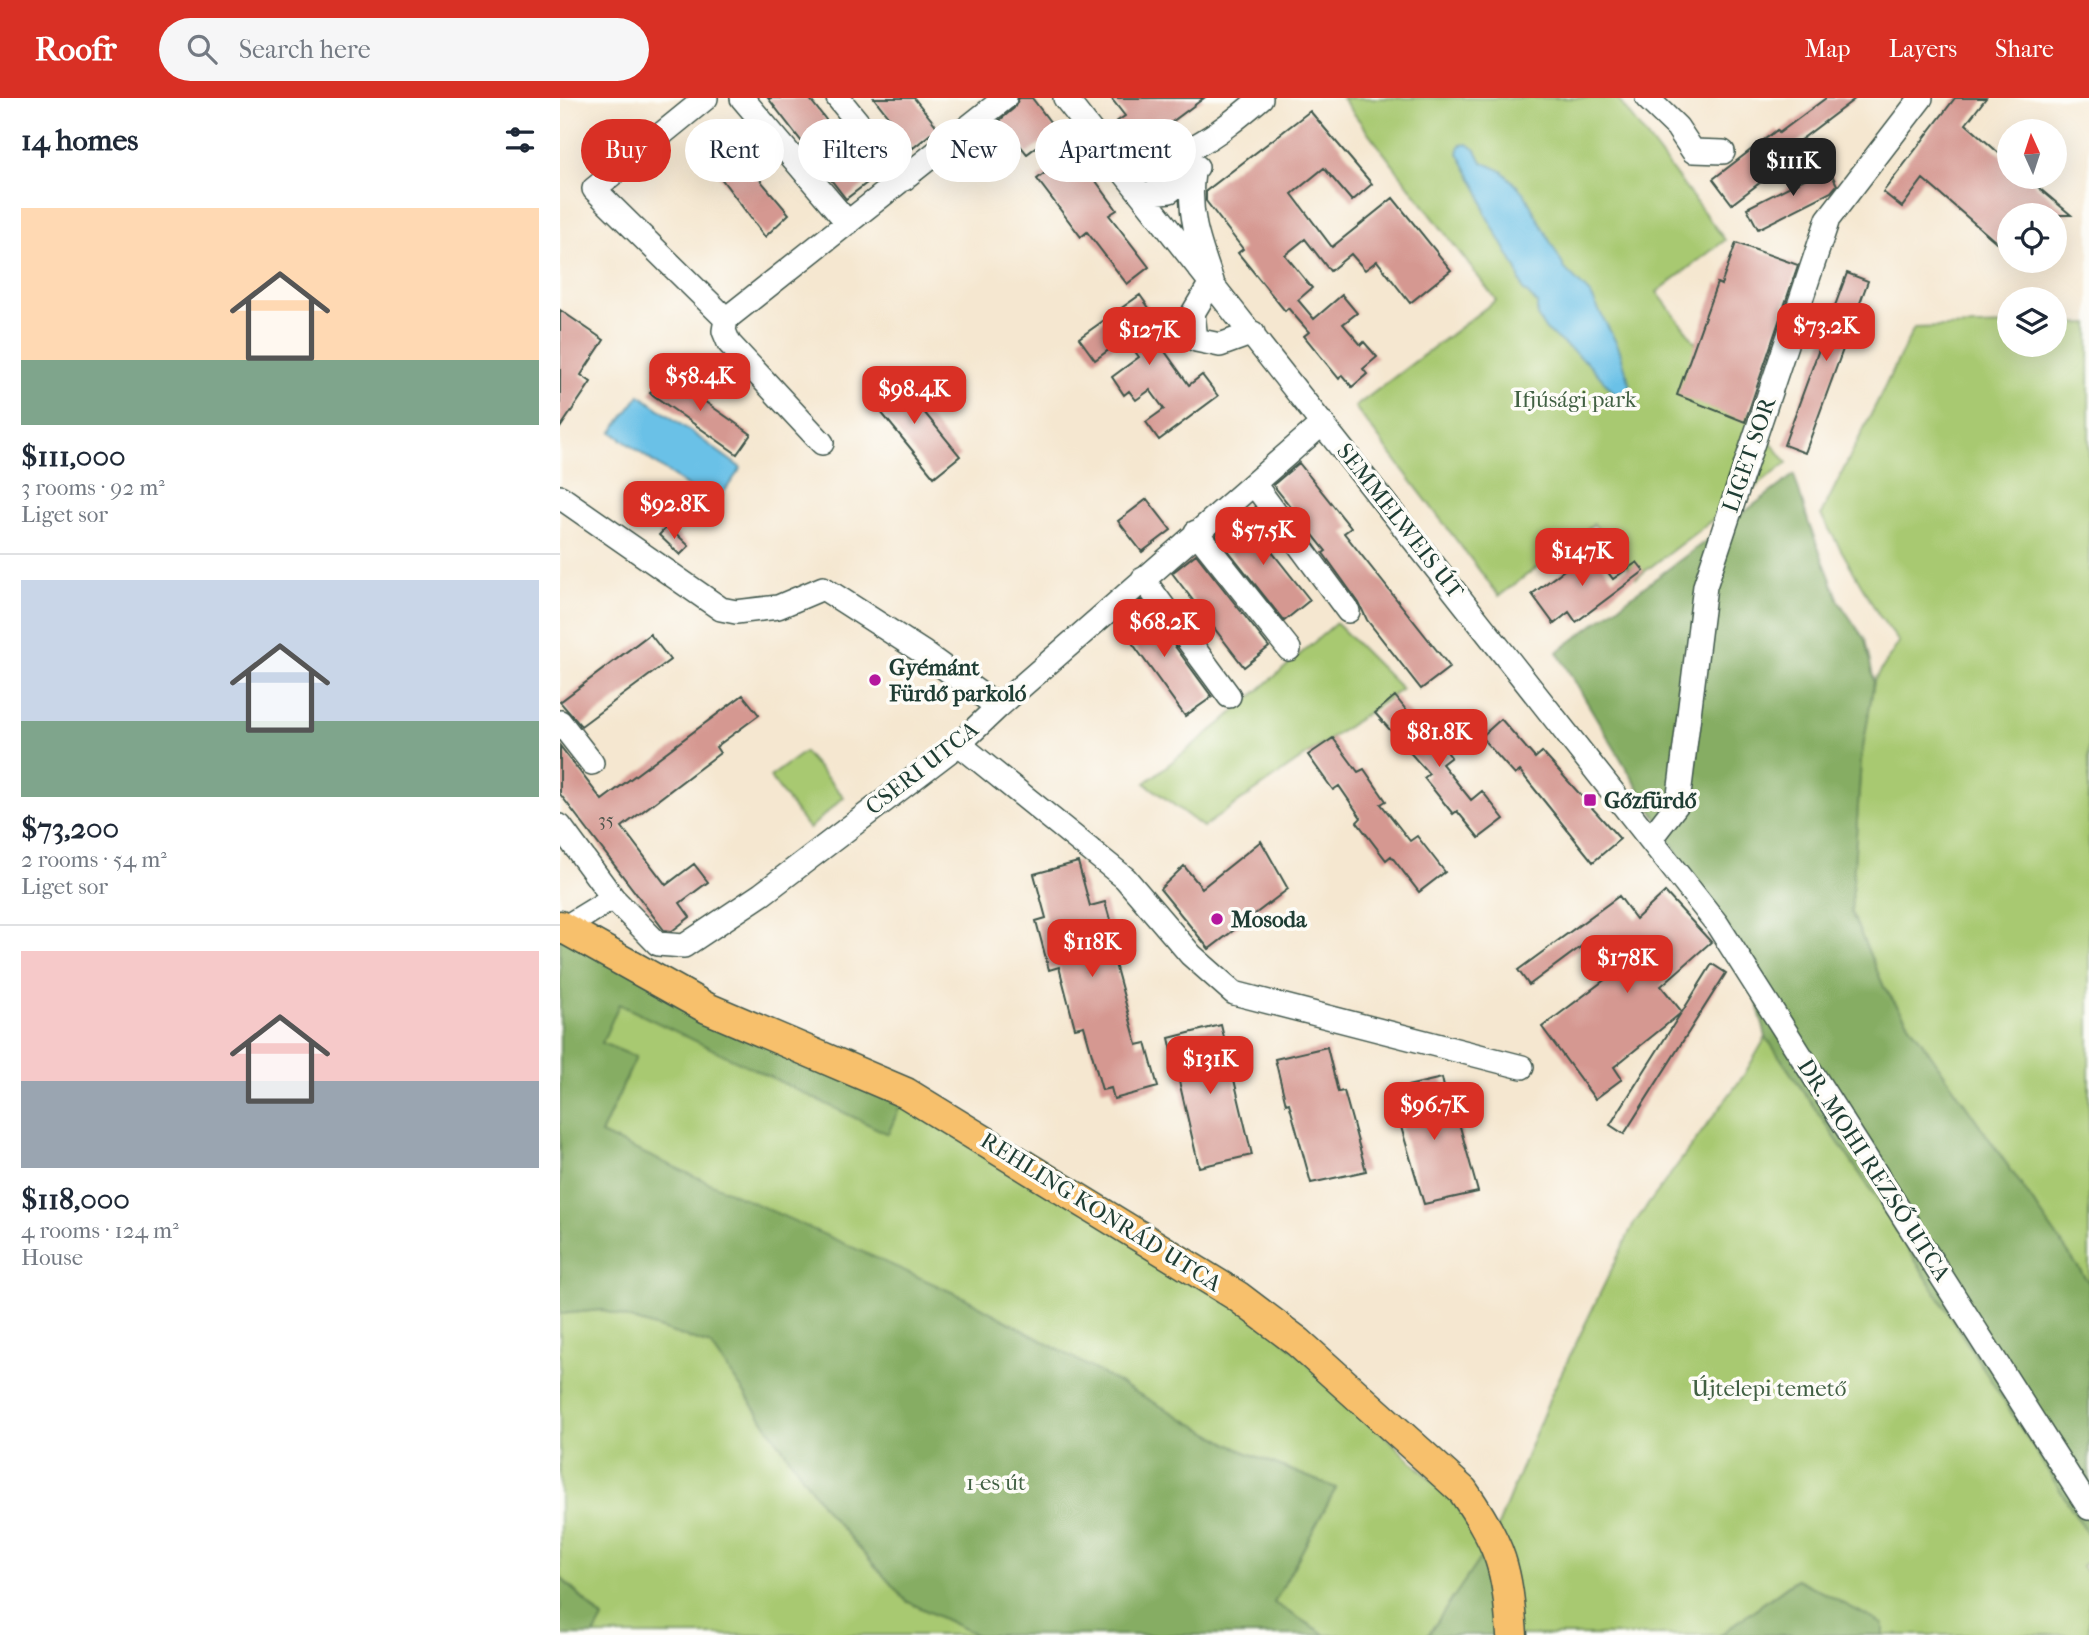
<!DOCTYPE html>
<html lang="en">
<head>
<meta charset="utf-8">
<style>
  body { margin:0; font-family:"IM FELL French Canon",serif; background:#f6f6f7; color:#1f2937; height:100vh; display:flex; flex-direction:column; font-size:26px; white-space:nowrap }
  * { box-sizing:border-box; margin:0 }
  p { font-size:23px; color:#747a83 }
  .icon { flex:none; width:38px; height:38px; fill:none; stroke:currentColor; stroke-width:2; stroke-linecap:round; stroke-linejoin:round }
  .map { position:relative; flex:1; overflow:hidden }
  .details { display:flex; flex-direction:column; background:#fff; width:560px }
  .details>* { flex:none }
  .guide { position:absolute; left:21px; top:21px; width:665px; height:63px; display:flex; gap:14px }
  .needle { width:46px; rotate:357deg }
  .controls { position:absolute; left:1437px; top:21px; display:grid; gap:14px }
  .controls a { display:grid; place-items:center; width:70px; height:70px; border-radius:50%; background:#fff; box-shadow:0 7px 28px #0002; font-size:35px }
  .price { position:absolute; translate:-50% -60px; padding:0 16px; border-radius:14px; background:#d93025; color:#fff; font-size:23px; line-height:46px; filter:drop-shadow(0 2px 4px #0008) }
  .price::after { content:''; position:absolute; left:50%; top:42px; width:21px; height:16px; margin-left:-10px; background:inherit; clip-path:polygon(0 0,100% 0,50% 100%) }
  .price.selected { background:#222; color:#fff }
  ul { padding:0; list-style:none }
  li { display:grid; align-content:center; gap:14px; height:371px; padding:0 21px }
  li+li { border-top:2px solid #e0e1e3 }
  li span { display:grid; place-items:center; height:217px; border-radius:0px; color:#555 }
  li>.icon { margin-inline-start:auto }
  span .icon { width:126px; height:126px; fill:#fffc; stroke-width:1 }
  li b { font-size:30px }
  h2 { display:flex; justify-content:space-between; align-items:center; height:84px; padding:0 21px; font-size:30px }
  .pill { padding:0 24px; border-radius:32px; background:#fff; box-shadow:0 7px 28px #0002; font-size:24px; line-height:63px }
  .pill.selected { background:#d93025; color:#fff }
  header { display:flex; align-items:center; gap:42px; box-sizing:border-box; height:98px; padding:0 35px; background:#d93025; color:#fff }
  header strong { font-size:33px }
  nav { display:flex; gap:38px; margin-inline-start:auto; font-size:24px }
  .search { width:490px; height:63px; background:#f6f6f7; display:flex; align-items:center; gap:18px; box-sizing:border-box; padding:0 24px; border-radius:38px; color:#747a83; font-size:26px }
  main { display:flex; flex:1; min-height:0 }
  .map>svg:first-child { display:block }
</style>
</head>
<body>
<header>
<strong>Roofr</strong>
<div class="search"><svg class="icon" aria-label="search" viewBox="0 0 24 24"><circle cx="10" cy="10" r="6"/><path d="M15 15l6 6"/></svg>Search here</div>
<nav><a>Map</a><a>Layers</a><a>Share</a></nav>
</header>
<main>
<section class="details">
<h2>14 homes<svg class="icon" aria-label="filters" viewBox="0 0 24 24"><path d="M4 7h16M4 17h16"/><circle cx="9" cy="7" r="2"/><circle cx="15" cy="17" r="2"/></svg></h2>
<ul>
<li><span style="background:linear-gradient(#ffd9b3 70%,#7fa58c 0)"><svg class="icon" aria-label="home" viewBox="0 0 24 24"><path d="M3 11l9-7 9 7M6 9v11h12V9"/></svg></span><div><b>$111,000</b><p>3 rooms · 92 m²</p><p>Liget sor</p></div></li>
<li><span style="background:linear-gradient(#c9d6e8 65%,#7fa58c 0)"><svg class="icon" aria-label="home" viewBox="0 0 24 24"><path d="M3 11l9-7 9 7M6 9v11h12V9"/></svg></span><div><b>$73,200</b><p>2 rooms · 54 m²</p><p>Liget sor</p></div></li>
<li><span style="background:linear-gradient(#f6c9c9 60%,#9aa5b1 0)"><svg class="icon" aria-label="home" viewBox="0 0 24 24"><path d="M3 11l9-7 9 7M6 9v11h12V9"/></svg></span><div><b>$118,000</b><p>4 rooms · 124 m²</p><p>House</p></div></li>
</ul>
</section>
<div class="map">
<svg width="1529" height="1537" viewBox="0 0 1529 1537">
  <rect width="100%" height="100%" fill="#fdfcf7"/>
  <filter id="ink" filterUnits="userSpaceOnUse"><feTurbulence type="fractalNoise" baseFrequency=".0143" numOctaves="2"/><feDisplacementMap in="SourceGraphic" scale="14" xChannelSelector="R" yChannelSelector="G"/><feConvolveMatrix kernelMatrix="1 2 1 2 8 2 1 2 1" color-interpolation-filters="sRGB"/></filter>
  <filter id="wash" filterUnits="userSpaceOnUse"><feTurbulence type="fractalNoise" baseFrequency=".00686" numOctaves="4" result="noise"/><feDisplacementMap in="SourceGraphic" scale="28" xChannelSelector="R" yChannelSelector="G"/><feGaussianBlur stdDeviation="1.57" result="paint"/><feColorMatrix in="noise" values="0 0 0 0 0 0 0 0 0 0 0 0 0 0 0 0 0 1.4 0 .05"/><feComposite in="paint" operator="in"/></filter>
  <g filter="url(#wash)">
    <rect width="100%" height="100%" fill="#f5e7d0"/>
    <path fill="#a8c971" stroke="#648352" stroke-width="2" d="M782,0H1057L1165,142L1097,194L1227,365L1076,480L1034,426L939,498L795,309L936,202Z
      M1529,225V1185L1324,889L1291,814L1301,662L1314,583L1339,544L1318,516L1261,417L1354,230L1449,227V247H1494L1495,226Z
      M776,525L842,591L643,729L585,685L660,626Z
      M244,654L284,699L249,731L210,679Z
      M59,905L328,1035L346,995L677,1198L933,1440L991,1297L1073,1127L1184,977L1206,939L1311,1092L1529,1438V1462L1522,1468L1529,1478V1537H1275L1236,1481L1160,1537H952L933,1441L868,1537H766L714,1505L776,1390L680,1352L41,1036L76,959L41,945Z
      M42,1212L151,1247L268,1415L346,1503L417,1537H34L43,1520L0,1479V1216Z"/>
    <path fill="#86ad63" stroke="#52754c" stroke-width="2" d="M1234,377L1249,426L1280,505L1305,542L1314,583L1301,662L1291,814L1324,889L1529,1185V1438L1311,1092L1206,939L1190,877L997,554Z
      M0,828L346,995L328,1036L59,906L42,945L76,959L41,1036L405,1200L680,1352L776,1390L714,1505L766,1537H417L346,1503L268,1415L151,1247L42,1212L0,1216Z
      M933,1441L952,1537H868Z
      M0,1479L43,1521L34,1537H0Z
      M1237,1481L1323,1526V1537H1160Z"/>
    <path fill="#6ac1e7" stroke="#447f8e" stroke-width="2" d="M908,46L916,52L922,64L942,73L964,95L1005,171L1031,197L1059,250L1076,307L1073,311H1068L1029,266L986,232L977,218V205L963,192L956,170L926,117L920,95L898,55L900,47Z
      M80,297L181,370L154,408L52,334Z"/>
    <g id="blocks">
      <path fill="#d59891" d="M208,0H249L312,81L286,101Z
        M314,0H354L378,30L353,50Z
        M459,0H472L497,33L467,56L440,22L454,10Z
        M551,0H644L577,50L556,24L565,18Z
        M1266,0H1296L1230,50L1236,57L1172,106L1153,81L1217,32L1219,35Z
        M1395,0H1426L1406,26L1449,64V79H1466L1511,117H1449V155L1363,81L1342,109L1323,94Z
        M750,13L812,86L792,103L764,70L732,96L772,149L833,100L891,172L850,205L817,163L805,172L791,156L770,173L745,141L725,157L752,190L738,202L754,221L782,197L797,215L783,226L801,247L804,244L817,259L803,271L807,276L792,289L782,277L779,281L744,238L749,234L728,210L725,213L678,155L683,151L646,103V93Z
        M156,30L229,116L205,139L137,48Z
        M514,53L557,112L549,117L589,169L567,186L527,134L521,139L477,81Z
        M1268,69L1277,87L1271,94L1198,131L1187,110Z
        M1176,145L1238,167L1185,324L1117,297L1157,185L1161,187Z
        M1287,175L1308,183L1245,355L1224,347Z
        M580,197L596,220L586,227L629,287L642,277L658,298L599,342L586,324L604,311L590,292L576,302L569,293L564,297L552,279L579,259L565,240L535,262L519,240Z
        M0,212L44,242L21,277L31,284L0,330Z
        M104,275L191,336L177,356L90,295Z
        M333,276L400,358L374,379L307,297Z
        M739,365L791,430L784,435L890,569L861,591L807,522L799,505L763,455L766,453L713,387Z
        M587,401L611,432L582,454L558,423Z
        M681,415L750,502L724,523L656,437Z
        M108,428L129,448L120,457L99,437Z
        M1031,452L1053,481L1077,464L1084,473L1016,524L1009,514L994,526L972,496Z
        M636,456L709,549L684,569L612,475Z
        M581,502L652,599L625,618L557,524Z
        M90,536L110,562L21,628L0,604Z
        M183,597L199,617L156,649L160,655L62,729L106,787L134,766L148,784L120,805L130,819L112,833L104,832L0,696V648L42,702Z
        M835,598L863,633L868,629L891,659L882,666L911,702L922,693L944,721L919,740L897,713L893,716L864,680L869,676L815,615Z
        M941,621L975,660L982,654L1060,741L1033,764L960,673L955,677L921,639Z
        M773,640L798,674L804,671L826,703L821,706L850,743L857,738L885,774L859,794L831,758L826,762L797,724L801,720L779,688L773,692L748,657Z
        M701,743L728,791L649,851L600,791L624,768L642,790Z
        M518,764L530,808L545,804L559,854L552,855L577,947L586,945L598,989L554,1001L551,990L542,992L524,928L515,930L499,869L489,872L476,823L486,820L474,776Z
        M1105,794L1151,844L1101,888L1122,914L1152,866L1166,875L1064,1036L1050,1027L1121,915L1054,969L1062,981L1035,1001L982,929L1055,874L1030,842L969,887L958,872L1059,798L1076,821Z
        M661,927L692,1057L639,1069L609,940Z
        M767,949L778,994L784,993L806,1073L751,1085L729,1005L726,1006L715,961Z
        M882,980L890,1016L896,1014L918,1094L864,1106L830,992Z"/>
    </g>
  </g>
  <g filter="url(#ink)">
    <use href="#blocks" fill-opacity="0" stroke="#3f564b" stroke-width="2"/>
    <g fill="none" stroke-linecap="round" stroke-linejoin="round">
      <g stroke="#3f564b" stroke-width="26">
        <path id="minor" d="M146,0L34,91L166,221
          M182,0L288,125
          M278,0L344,81
          M505,0L1157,826L1529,1410
          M1087,0L1117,29L1133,53L1163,54
          M557,63C617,71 658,36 701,0
          M633,75C627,114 639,146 652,183L633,215L636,242L660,247L693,235
          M584,96L610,93L637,69
          M166,221L445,0
          M166,221L164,233L169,245L262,345
          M694,386L788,513
          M0,399L161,511L176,514L218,509L263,490L364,555L438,609
          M636,434L729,551
          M583,481L669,598
          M0,624L32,665
          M399,646L565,780L631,857L674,895L962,969
          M0,728L53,800
          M1091,740L1118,705L1145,488L1268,121L1361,0
          M4,830L53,800L98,846L124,848L202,796L399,646L438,609L763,325"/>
      </g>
      <g stroke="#3f564b" stroke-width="33">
        <path id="major" d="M0,828L147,910L346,995L677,1198L738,1244L903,1393C942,1449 947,1470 952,1537"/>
      </g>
      <use href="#minor" stroke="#fff" stroke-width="23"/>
      <use href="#major" stroke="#f7c06c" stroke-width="30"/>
    </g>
  </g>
  <g fill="#b5179e" stroke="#fdfcf7" stroke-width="2.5">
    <circle cx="315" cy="582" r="7"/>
    <rect x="1023" y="695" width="14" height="14" rx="3.5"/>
    <circle cx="657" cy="821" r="7"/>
  </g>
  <g text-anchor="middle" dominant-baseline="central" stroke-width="7" stroke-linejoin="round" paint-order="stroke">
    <g font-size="19" fill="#4c544b">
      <text x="46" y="722">35</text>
    </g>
    <g font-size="23" fill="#416043" stroke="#fdfcf7">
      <text x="1015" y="301">Ifjúsági park</text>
      <text x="1209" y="1290">Újtelepi temető</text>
      <text x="436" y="1384">1-es út</text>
    </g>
    <g font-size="23" fill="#1f3d34" stroke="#fdfcf7">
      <text transform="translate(1189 357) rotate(-71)">LIGET SOR</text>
      <text transform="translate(840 423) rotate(52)">SEMMELWEIS ÚT</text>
      <text transform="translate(362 670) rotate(-38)">CSERI UTCA</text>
      <text transform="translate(1314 1072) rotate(57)">DR. MOHI REZSŐ UTCA</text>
      <text transform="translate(541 1114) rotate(32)">REHLING KONRÁD UTCA</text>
    </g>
    <g font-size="23" font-weight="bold" fill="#1f3d34" stroke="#fdfcf7" text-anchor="start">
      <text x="329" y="569">Gyémánt<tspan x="329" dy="26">Fürdő parkoló</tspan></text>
      <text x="1044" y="702">Gőzfürdő</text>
      <text x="671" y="821">Mosoda</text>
    </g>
  </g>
</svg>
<div class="controls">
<a><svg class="needle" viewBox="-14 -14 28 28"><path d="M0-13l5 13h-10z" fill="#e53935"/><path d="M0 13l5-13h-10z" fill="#747a83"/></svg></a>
<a><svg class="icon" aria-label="locate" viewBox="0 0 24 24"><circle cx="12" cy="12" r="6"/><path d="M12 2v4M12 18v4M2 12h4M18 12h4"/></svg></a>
<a><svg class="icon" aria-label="layers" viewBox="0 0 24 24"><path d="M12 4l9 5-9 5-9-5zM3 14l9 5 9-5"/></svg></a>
</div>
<b class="price selected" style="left:1233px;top:100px">$111K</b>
<b class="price" style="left:1266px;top:265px">$73.2K</b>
<b class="price" style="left:589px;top:269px">$127K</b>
<b class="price" style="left:140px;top:315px">$58.4K</b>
<b class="price" style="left:354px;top:328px">$98.4K</b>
<b class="price" style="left:114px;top:443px">$92.8K</b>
<b class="price" style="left:703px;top:469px">$57.5K</b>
<b class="price" style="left:1022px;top:490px">$147K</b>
<b class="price" style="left:604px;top:561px">$68.2K</b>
<b class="price" style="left:879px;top:671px">$81.8K</b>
<b class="price" style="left:532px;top:881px">$118K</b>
<b class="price" style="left:1067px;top:897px">$178K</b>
<b class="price" style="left:650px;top:998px">$131K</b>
<b class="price" style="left:874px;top:1044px">$96.7K</b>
<div class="guide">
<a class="pill selected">Buy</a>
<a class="pill">Rent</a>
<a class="pill">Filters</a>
<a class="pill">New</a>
<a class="pill">Apartment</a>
</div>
</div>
</main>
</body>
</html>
